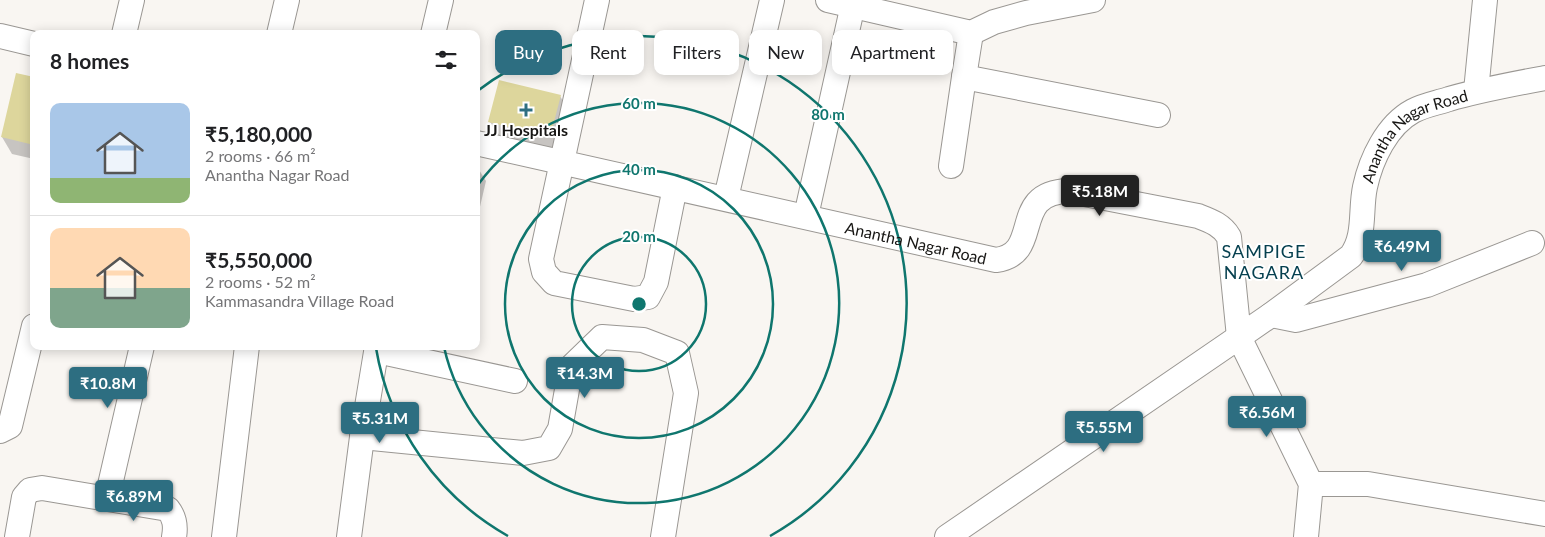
<!DOCTYPE html>
<html lang="en">
<head>
<meta charset="utf-8">
<style>
  body { margin:0; font-family:Lato,sans-serif; background:#f6f6f6; color:#202124; height:100vh; display:flex; flex-direction:column; font-size:19px; white-space:nowrap }
  * { box-sizing:border-box; margin:0 }
  p { font-size:16px; color:#757577 }
  .icon { flex:none; width:28px; height:28px; fill:none; stroke:currentColor; stroke-width:2; stroke-linecap:round; stroke-linejoin:round }
  .map { position:relative; flex:1; overflow:hidden }
  .details { position:absolute; left:30px; top:30px; width:450px; height:320px; display:flex; flex-direction:column; background:#fff; border-radius:10px; box-shadow:0 2px 12px #0003 }
  .details>* { flex:none }
  .guide { position:absolute; left:495px; top:30px; width:475px; height:45px; display:flex; gap:10px }
  .price { position:absolute; translate:-50% -42px; padding:0 11px; border-radius:5px; background:#2d6e81; color:#fff; font-size:16px; line-height:32px; filter:drop-shadow(0 1px 2px #0008) }
  .price::after { content:''; position:absolute; left:50%; top:30px; width:15px; height:11px; margin-left:-8px; background:inherit; clip-path:polygon(0 0,100% 0,50% 100%) }
  .price.on { background:#222; color:#fff }
  ul { padding:0; list-style:none }
  li { display:flex; align-items:center; gap:15px; height:125px; padding:0 20px }
  li+li { border-top:1px solid #e0e0e0 }
  li span { display:grid; place-items:center; flex:none; width:140px; height:100px; border-radius:10px; color:#555 }
  li>.icon { margin-inline-start:auto }
  span .icon { width:60px; height:60px; fill:#fffc; stroke-width:1 }
  li b { font-size:21px }
  h2 { display:flex; justify-content:space-between; align-items:center; height:60px; padding:0 20px; font-size:21px }
  .pill { padding:0 18px; border-radius:10px; background:#fff; box-shadow:0 2px 12px #0003; font-size:18px; line-height:45px }
  .pill.on { background:#2d6e81; color:#fff }
  .map>svg:first-child { display:block }
</style>
</head>
<body>
<div class="map">
<svg width="1545" height="537" viewBox="0 0 1545 537">
  <rect width="100%" height="100%" fill="#f9f6f2"/>
  <path fill="#0003" d="M34,79V159L12,154L2,137Z
    M560,96L570,113L560,154L500,139L490,122Z
    M476,165L486,181L476,224Z"/>
  <path fill="#ddd69c" d="M16,73L34,77V145L1,137Z
    M499,80L561,95L550,137L488,122Z"/>
  <g fill="none" stroke-linecap="round" stroke-linejoin="round">
    <g stroke="#9a9793" stroke-width="26">
      <g id="minor">
        <path d="M597,0L541,259L544,272L554,283L634,299L648,297L656,282L675,187"/>
        <path d="M828,0L971,33L994,22L1026,13L1093,0"/>
        <path d="M971,33L964,77L1158,115"/>
        <path d="M124,34L132,0"/>
        <path d="M279,34L287,0"/>
        <path d="M433,34L441,0"/>
        <path d="M0,36L34,44"/>
        <path d="M1476,91L1485,0"/>
        <path id="s1" d="M476,143L996,260C1044,254 1008,192 1069,191L1198,216C1211,221 1222,225 1229,237L1239,337L1271,315L1351,256C1366,236 1360,210 1365,187C1371,159 1387,125 1413,111C1424,105 1437,103 1449,99C1480,90 1513,84 1545,78"/>
        <path d="M951,166L964,77"/>
        <path d="M726,198L772,0"/>
        <path d="M806,216L854,0"/>
        <path d="M1271,315L1296,320L1427,285L1532,243"/>
        <path d="M377,351L515,381"/>
        <path d="M0,431L10,426L34,326"/>
        <path d="M362,437L523,453L549,448L560,429L571,367L602,337L643,340L677,353L686,393L663,537"/>
        <path d="M1311,484H1368L1545,514"/>
        <path d="M107,498L142,346"/>
        <path d="M17,537L24,497L30,490L42,488L168,509C175,518 176,526 174,537"/>
        <path d="M224,537L247,346"/>
        <path d="M349,537L362,437L377,346"/>
        <path d="M947,537L1239,337L1311,484L1306,537"/>
      </g>
    </g>
    <use href="#minor" stroke="#fff" stroke-width="24"/>
  </g>
  <g fill="none" stroke="#0f766e" stroke-width="2.5">
    <circle cx="639" cy="304" r="67"/>
    <circle cx="639" cy="304" r="134"/>
    <path d="M477 186A200 200 0 1 1 444 347"/>
    <path d="M508 536A267 267 0 0 1 376 348M476 92A267 267 0 1 1 770 536"/>
  </g>
  <path fill="#2d6e81" stroke="#fff" stroke-width="2" d="M523.5 102.5h5v5h5v5h-5v5h-5v-5h-5v-5h5z"/>
  <g text-anchor="middle" dominant-baseline="central" stroke-width="4" stroke-linejoin="round" paint-order="stroke">
    <g font-size="16" font-weight="bold" fill="#171614" stroke="#fff">
      <text x="526" y="129">JJ Hospitals</text>
    </g>
    <g font-size="16" fill="#171614" stroke="#fff">
      <text stroke="none"><textPath href="#s1" startOffset="1200">Anantha Nagar Road</textPath></text>
      <text stroke="none"><textPath href="#s1" startOffset="451">Anantha Nagar Road</textPath></text>
    </g>
    <g font-size="18" letter-spacing="1" fill="#06404f" stroke="#fff">
      <text x="1264" y="251">SAMPIGE<tspan x="1264" dy="21">NAGARA</tspan></text>
    </g>
  </g>
  <circle cx="639" cy="304" r="8" fill="#0f766e" stroke="#fff" stroke-width="2.5"/>
  <g font-size="15" text-anchor="middle" font-weight="bold" fill="#0f766e" stroke="#fff" stroke-width="4" stroke-linejoin="round" paint-order="stroke">
    <text x="639" y="109">60 m</text>
    <text x="828" y="120">80 m</text>
    <text x="639" y="175">40 m</text>
    <text x="639" y="242">20 m</text>
  </g>
</svg>
<b class="price on" style="left:1100px;top:217px">₹5.18M</b>
<b class="price" style="left:1402px;top:272px">₹6.49M</b>
<b class="price" style="left:585px;top:399px">₹14.3M</b>
<b class="price" style="left:108px;top:409px">₹10.8M</b>
<b class="price" style="left:1267px;top:438px">₹6.56M</b>
<b class="price" style="left:380px;top:444px">₹5.31M</b>
<b class="price" style="left:1104px;top:453px">₹5.55M</b>
<b class="price" style="left:134px;top:522px">₹6.89M</b>
<div class="guide">
<a class="pill on">Buy</a>
<a class="pill">Rent</a>
<a class="pill">Filters</a>
<a class="pill">New</a>
<a class="pill">Apartment</a>
</div>
<section class="details">
<h2>8 homes<svg class="icon" aria-label="filters" viewBox="0 0 24 24"><path d="M4 7h16M4 17h16"/><circle cx="9" cy="7" r="2"/><circle cx="15" cy="17" r="2"/></svg></h2>
<ul>
<li><span style="background:linear-gradient(#a9c7e8 75%,#8fb573 0)"><svg class="icon" aria-label="home" viewBox="0 0 24 24"><path d="M3 11l9-7 9 7M6 9v11h12V9"/></svg></span><div><b>₹5,180,000</b><p>2 rooms · 66 m²</p><p>Anantha Nagar Road</p></div></li>
<li><span style="background:linear-gradient(#ffd9b3 60%,#7fa58c 0)"><svg class="icon" aria-label="home" viewBox="0 0 24 24"><path d="M3 11l9-7 9 7M6 9v11h12V9"/></svg></span><div><b>₹5,550,000</b><p>2 rooms · 52 m²</p><p>Kammasandra Village Road</p></div></li>
</ul>
</section>
</div>
</body>
</html>
